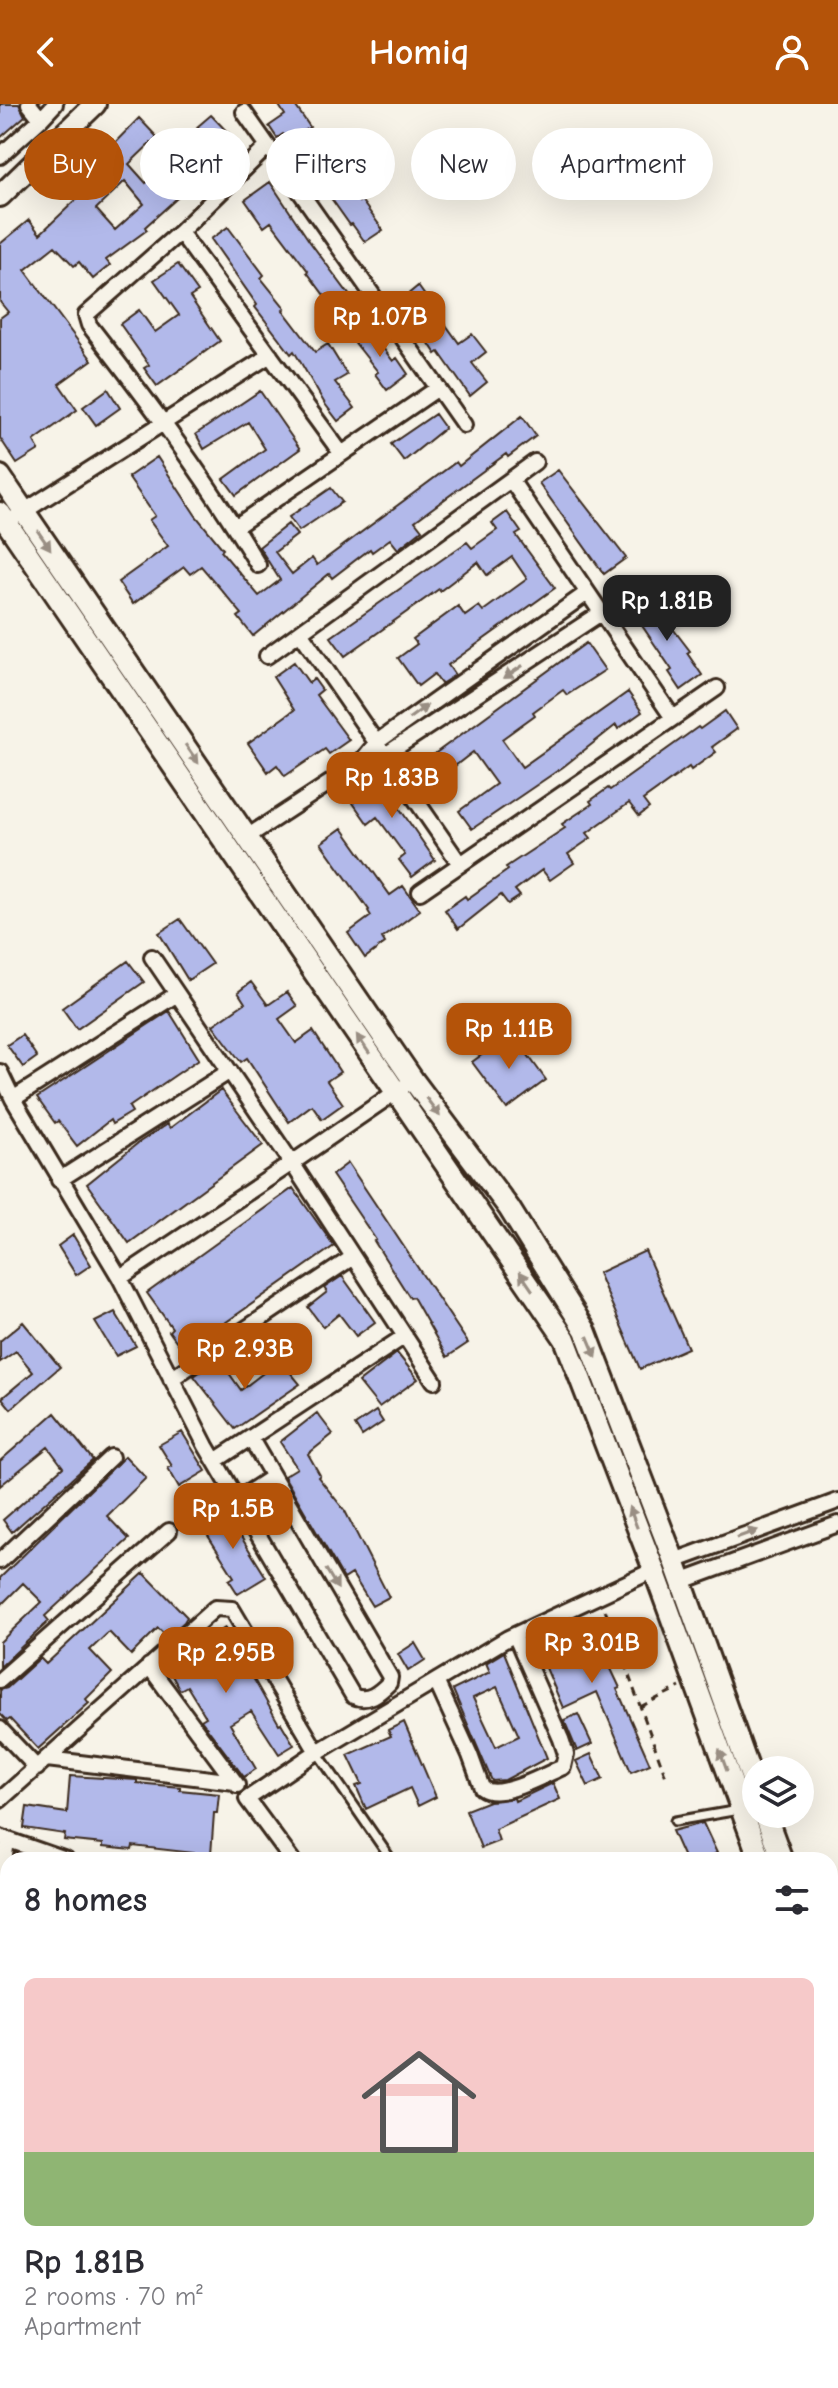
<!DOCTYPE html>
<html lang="en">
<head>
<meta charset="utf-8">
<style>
  body { margin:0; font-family:"Comic Neue",sans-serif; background:#f2f2f3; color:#2b2b33; height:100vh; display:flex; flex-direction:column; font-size:30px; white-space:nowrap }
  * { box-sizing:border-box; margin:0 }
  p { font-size:26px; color:#7c7c81 }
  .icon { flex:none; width:44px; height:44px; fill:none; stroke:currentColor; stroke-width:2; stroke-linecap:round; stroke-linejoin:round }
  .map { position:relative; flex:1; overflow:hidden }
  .panel { position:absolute; left:0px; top:1748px; width:838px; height:536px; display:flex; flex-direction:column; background:#fff; border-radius:24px 24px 0 0; box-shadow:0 8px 32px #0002 }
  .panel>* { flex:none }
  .hud { position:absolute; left:24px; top:24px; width:790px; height:72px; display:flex; gap:16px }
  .fabs { position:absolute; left:742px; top:1652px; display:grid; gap:16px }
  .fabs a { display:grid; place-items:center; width:72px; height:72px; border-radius:50%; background:#fff; box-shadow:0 8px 32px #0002; font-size:40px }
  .price { position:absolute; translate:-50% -68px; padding:0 18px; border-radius:16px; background:#b45309; color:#fff; font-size:26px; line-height:52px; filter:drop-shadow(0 2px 4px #0008) }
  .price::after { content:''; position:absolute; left:50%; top:48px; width:24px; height:18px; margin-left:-12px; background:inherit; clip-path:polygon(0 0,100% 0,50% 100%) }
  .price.active { background:#222; color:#fff }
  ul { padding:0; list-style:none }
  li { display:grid; align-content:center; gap:16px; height:424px; padding:0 24px }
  li span { display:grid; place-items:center; height:248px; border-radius:12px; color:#555 }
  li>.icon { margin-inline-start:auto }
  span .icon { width:144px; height:144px; fill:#fffc; stroke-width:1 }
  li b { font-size:34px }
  h2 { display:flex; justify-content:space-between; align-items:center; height:96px; padding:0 24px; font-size:34px }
  .tag { padding:0 28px; border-radius:36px; background:#fff; box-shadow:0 8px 32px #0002; font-size:28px; line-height:72px }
  .tag.active { background:#b45309; color:#fff }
  header { display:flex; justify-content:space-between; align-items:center; height:104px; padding:0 24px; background:#b45309; color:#fff; font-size:36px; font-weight:600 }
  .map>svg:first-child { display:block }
</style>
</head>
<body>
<header><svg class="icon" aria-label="back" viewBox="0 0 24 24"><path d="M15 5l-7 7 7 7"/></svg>Homiq<svg class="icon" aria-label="person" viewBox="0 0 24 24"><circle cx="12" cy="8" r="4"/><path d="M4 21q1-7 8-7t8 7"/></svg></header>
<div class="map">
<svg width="838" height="2284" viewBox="0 0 838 2284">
  <rect width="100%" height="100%" fill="#f7f3e8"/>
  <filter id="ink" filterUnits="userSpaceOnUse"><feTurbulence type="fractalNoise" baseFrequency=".0125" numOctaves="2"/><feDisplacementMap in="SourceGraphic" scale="16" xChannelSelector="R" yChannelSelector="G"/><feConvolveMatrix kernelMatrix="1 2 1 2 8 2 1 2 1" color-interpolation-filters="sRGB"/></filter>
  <g filter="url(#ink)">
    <path fill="#b2b9ea" stroke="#3b2a1e" stroke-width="2" fill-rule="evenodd" d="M0,0H19L25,12L0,34Z
      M278,0H294L310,23L304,27L321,50L326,46L359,98L361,96L383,126L365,138L352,120L350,121L294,42L283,30L277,34L269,22L285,11Z
      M211,11L236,37L215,54L226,68L204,86L196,77L145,123L147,126L106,156L110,161L93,175L79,158L74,162L55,142L25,166L92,256L59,280L77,306L34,337L39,346L17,360L0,334V214L8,208L0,198V140L29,116L40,130L99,74L90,64L139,14L157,33L129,60L146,79L155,71L163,81L187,61L176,46L200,26L197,23ZM125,77L144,100L115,126L96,105Z
      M270,78L310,138L356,200L338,214L324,196L326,194L307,168L308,167L271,118L264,123L245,96Z
      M228,123L264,171L261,174L285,204L283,206L315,248L328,240L347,271L335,278L355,304L338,317L325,300L294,247L291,250L255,203L257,201L211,135Z
      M178,160L198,188L190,193L220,237L157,282L144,264L149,261L120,220L139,206L155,228L179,211L154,176Z
      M418,182L459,239L472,230L486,248L472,259L487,278L470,292L439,248L436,250L401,196Z
      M367,223L393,257L397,254L408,270L387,286L375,270L378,268L352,235Z
      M108,285L120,304L96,321L83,303Z
      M260,287L300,345L236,391L224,375L265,345L248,318L204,345L196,330Z
      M435,310L445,324L404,357L391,340Z
      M522,312L536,332L508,353L506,350L415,417L422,426L398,445L390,435L372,448L370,445L332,474L329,470L253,532L238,513L242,510L201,462L190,470L184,463L133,500L118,478L168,442L149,416L155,412L128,373L157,353L196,412L223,445L221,447L259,492L280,476L259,443L288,420L297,431L275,448L292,470L312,454L317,461L456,358L459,362Z
      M558,366L626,454L604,470L539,379Z
      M331,384L342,398L299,427L289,413Z
      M507,408L521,428L516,431L555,484L448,561L455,571L441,580L434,570L418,582L398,554L417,540L413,535L458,502L465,512L479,502L483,507L527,475L512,453L487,471L478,458L440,487L439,485L345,552L331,533L467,438L472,444L497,426L492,419Z
      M648,492L690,547L687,549L702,571L681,586L669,568L672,566L630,504Z
      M586,539L605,566L567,591L563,586L533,608L535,611L502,635L522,663L628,588L642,608L618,625L616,621L563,663L472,725L459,707L496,680L473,648L442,672L429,654Z
      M294,558L309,579L314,575L322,586L316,591L349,636L329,650L325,645L285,672L277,661L268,668L248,639L294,606L273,573Z
      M725,607L737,625L712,643L716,648L691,666L689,663L643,696L649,704L639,712L629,699L587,729L591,734L568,750L574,759L550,776L542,766L515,786L520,792L508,800L501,791L458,825L445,806L465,792L467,795L508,766L506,763L565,724L562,720L592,700L590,697L608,684L610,686L698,623L700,625Z
      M383,666L402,694L396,699L435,756L412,773L399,756L405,751L377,713L368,720L348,692Z
      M342,724L390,791L403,782L420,806L382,834L385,839L365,854L348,829L371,812L368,807L369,806L321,739Z
      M180,815L212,860L188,876L159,829Z
      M128,857L144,878L77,925L62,904Z
      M251,878L268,901L287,888L297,902L279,915L296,939L313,927L340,968L327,977L343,1000L322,1015L312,1001L289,1018L247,954L241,958L213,921L245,899L238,888Z
      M169,907L199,955L129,1003L132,1008L112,1020L110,1016L77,1042L58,1017L55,1019L37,994Z
      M512,929L546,976L507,1005L472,958Z
      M22,931L37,953L23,963L7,941Z
      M221,986L263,1041L129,1139L87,1080L138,1039L167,1020L170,1024Z
      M348,1059L468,1239L447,1253L413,1193L410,1194L374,1137L376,1136L332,1071Z
      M293,1084L334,1142L205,1233L208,1238L187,1252L169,1227L172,1224L147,1189Z
      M73,1131L91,1161L76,1171L58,1142Z
      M645,1147L688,1244L640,1265L598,1169Z
      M342,1172L375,1218L356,1232L339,1210L323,1223L308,1203L327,1188L324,1184Z
      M115,1208L136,1242L116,1252L95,1218Z
      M23,1218L60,1263L11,1305L2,1294L33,1268L16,1247L0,1258V1237Z
      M397,1249L418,1275L379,1303L359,1278Z
      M219,1255L241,1286L280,1256L300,1280L235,1325L194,1272Z
      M376,1307L383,1318L362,1332L355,1321Z
      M55,1309L93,1356L12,1428L3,1416L63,1363L48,1343L0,1382V1357Z
      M317,1309L333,1330L308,1350L320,1371L318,1373L345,1407L389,1493L372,1502L352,1470L344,1475L284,1372L297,1364L280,1338Z
      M182,1328L206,1367L179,1383L168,1364L172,1362L159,1341Z
      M125,1352L146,1374L107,1412L129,1435L45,1512L49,1517L0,1563V1538L42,1498L23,1479L0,1502V1474Z
      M223,1404L266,1473L238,1490L229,1476L234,1473L200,1419Z
      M144,1469L187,1513L184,1518L167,1533L158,1524L131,1551L109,1528L90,1546L112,1569L86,1595L89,1599L38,1645L10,1615L7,1617L0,1610V1586L7,1584L40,1554L46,1560Z
      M589,1518L620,1584L617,1585L650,1660L631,1668L597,1588L563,1604L538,1545Z
      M225,1524L279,1620L281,1619L294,1641L279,1650L251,1607L230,1620L256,1665L244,1673L201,1616L206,1613L187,1582L180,1586L166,1561L195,1536L198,1541Z
      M415,1539L425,1556L408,1567L398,1550Z
      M504,1548L547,1654L505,1676L492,1677L453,1586L490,1568L486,1559ZM497,1583L519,1632L496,1643L473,1594Z
      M578,1610L592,1640L577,1647L564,1616Z
      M404,1618L436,1693L418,1702L410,1684L366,1705L356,1682L362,1680L348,1651L391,1632L388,1626Z
      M591,1650L603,1675L588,1682L576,1657Z
      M70,1672L137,1676V1679L180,1683V1686L219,1690L217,1709H214L211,1751L133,1742L132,1746L103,1743V1740L64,1736L65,1730L24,1724L27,1703L67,1709Z
      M553,1679L560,1695L495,1725L499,1737L481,1744L466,1706L489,1697L514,1694L515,1697Z
      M703,1719L717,1749L702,1756H685L672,1727Z"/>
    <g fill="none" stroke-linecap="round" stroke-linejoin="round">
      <g stroke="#3b2a1e" stroke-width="13">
        <path id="lane" d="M317,1648L388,1751
          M675,1717L739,1706
          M836,2207L838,2206"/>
      </g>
      <g stroke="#3b2a1e" stroke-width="20">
        <path id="street" d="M244,8L464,321
          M41,15L55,0
          M0,52L41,15L29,0
          M180,128L341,349
          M511,376L673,614
          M17,412L270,251
          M235,423L438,284
          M258,461C208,377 149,298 89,221L86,211L180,128L268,42
          M300,528L460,760
          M267,552L535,358
          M360,659L377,638L587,489
          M247,733L360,659L385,651L601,509
          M420,788L717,584
          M152,853L292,1059L120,1174L206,1342L353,1592C368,1599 379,1589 389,1579L390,1573L251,1335
          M0,968L13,995
          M403,983L292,1059L434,1277
          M59,1076L230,967
          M120,1174L13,995L177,890
          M171,1275L353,1153
          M215,1357L405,1232
          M237,1396L271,1374
          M0,1457L111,1353
          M674,1457L838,1397
          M680,1478L838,1420
          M149,1562L237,1681
          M0,1576L169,1427
          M436,1577L470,1651L482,1684C499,1697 544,1671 563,1663L566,1650L561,1635L515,1531
          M0,1625L37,1664
          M47,1655L235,1678
          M0,1696L215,1504L232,1505L317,1648
          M0,1733L66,1756
          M292,1756L247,1695L309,1653L508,1534L654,1466
          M0,1790L7,1736
          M0,1879L8,1878
          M0,1896L6,1965L8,2030"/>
      </g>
      <g stroke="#3b2a1e" stroke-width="26">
        <path id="secondary" d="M0,92L95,0
          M0,372L413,976L509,1104L585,1226L674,1457L756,1686
          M0,409L565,1235L654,1466L760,1756
          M765,1710L782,1756
          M830,1883L838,1905
          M830,1945L838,1966"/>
      </g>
      <path stroke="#3b2a1e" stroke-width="3" stroke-dasharray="8 6" stroke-linecap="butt" d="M605,1506L666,1673
        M640,1603L680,1583"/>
      <use href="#lane" stroke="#f7f3e8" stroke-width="7"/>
      <use href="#street" stroke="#f7f3e8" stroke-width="14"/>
      <use href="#secondary" stroke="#f7f3e8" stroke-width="20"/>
    </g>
    <defs><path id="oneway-solid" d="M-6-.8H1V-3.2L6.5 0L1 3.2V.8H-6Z" transform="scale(2)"/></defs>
    <g fill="#998e83">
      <use href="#oneway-solid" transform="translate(44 436) rotate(55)"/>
      <use href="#oneway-solid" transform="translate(513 568) rotate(147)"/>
      <use href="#oneway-solid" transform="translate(418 608) rotate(-36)"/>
      <use href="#oneway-solid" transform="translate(192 650) rotate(55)"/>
      <use href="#oneway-solid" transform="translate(363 940) rotate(-124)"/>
      <use href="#oneway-solid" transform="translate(433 1003) rotate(53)"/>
      <use href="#oneway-solid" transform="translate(526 1177) rotate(-124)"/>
      <use href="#oneway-solid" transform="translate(592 1243) rotate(67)"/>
      <use href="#oneway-solid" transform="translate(633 1413) rotate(-111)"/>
      <use href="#oneway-solid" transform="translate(747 1430) rotate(-20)"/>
      <use href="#oneway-solid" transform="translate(332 1475) rotate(59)"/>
      <use href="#oneway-solid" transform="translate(723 1656) rotate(-110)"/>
    </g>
  </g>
</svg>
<div class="fabs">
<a><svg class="icon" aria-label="layers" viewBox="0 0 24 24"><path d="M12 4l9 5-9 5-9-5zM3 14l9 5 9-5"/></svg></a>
</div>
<b class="price" style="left:380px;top:255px">Rp 1.07B</b>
<b class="price active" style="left:667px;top:539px">Rp 1.81B</b>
<b class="price" style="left:392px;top:716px">Rp 1.83B</b>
<b class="price" style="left:509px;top:967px">Rp 1.11B</b>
<b class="price" style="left:245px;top:1287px">Rp 2.93B</b>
<b class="price" style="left:233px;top:1447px">Rp 1.5B</b>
<b class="price" style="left:592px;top:1581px">Rp 3.01B</b>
<b class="price" style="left:226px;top:1591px">Rp 2.95B</b>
<div class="hud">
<a class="tag active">Buy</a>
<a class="tag">Rent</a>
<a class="tag">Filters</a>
<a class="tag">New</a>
<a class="tag">Apartment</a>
</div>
<section class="panel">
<h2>8 homes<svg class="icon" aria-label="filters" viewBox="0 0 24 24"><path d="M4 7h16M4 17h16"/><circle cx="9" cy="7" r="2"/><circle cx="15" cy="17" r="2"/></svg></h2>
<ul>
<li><span style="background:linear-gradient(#f6c9c9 70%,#8fb573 0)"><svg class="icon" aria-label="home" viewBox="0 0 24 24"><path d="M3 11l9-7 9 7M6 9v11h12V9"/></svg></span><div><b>Rp 1.81B</b><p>2 rooms · 70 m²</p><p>Apartment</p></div></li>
</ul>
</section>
</div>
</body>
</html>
